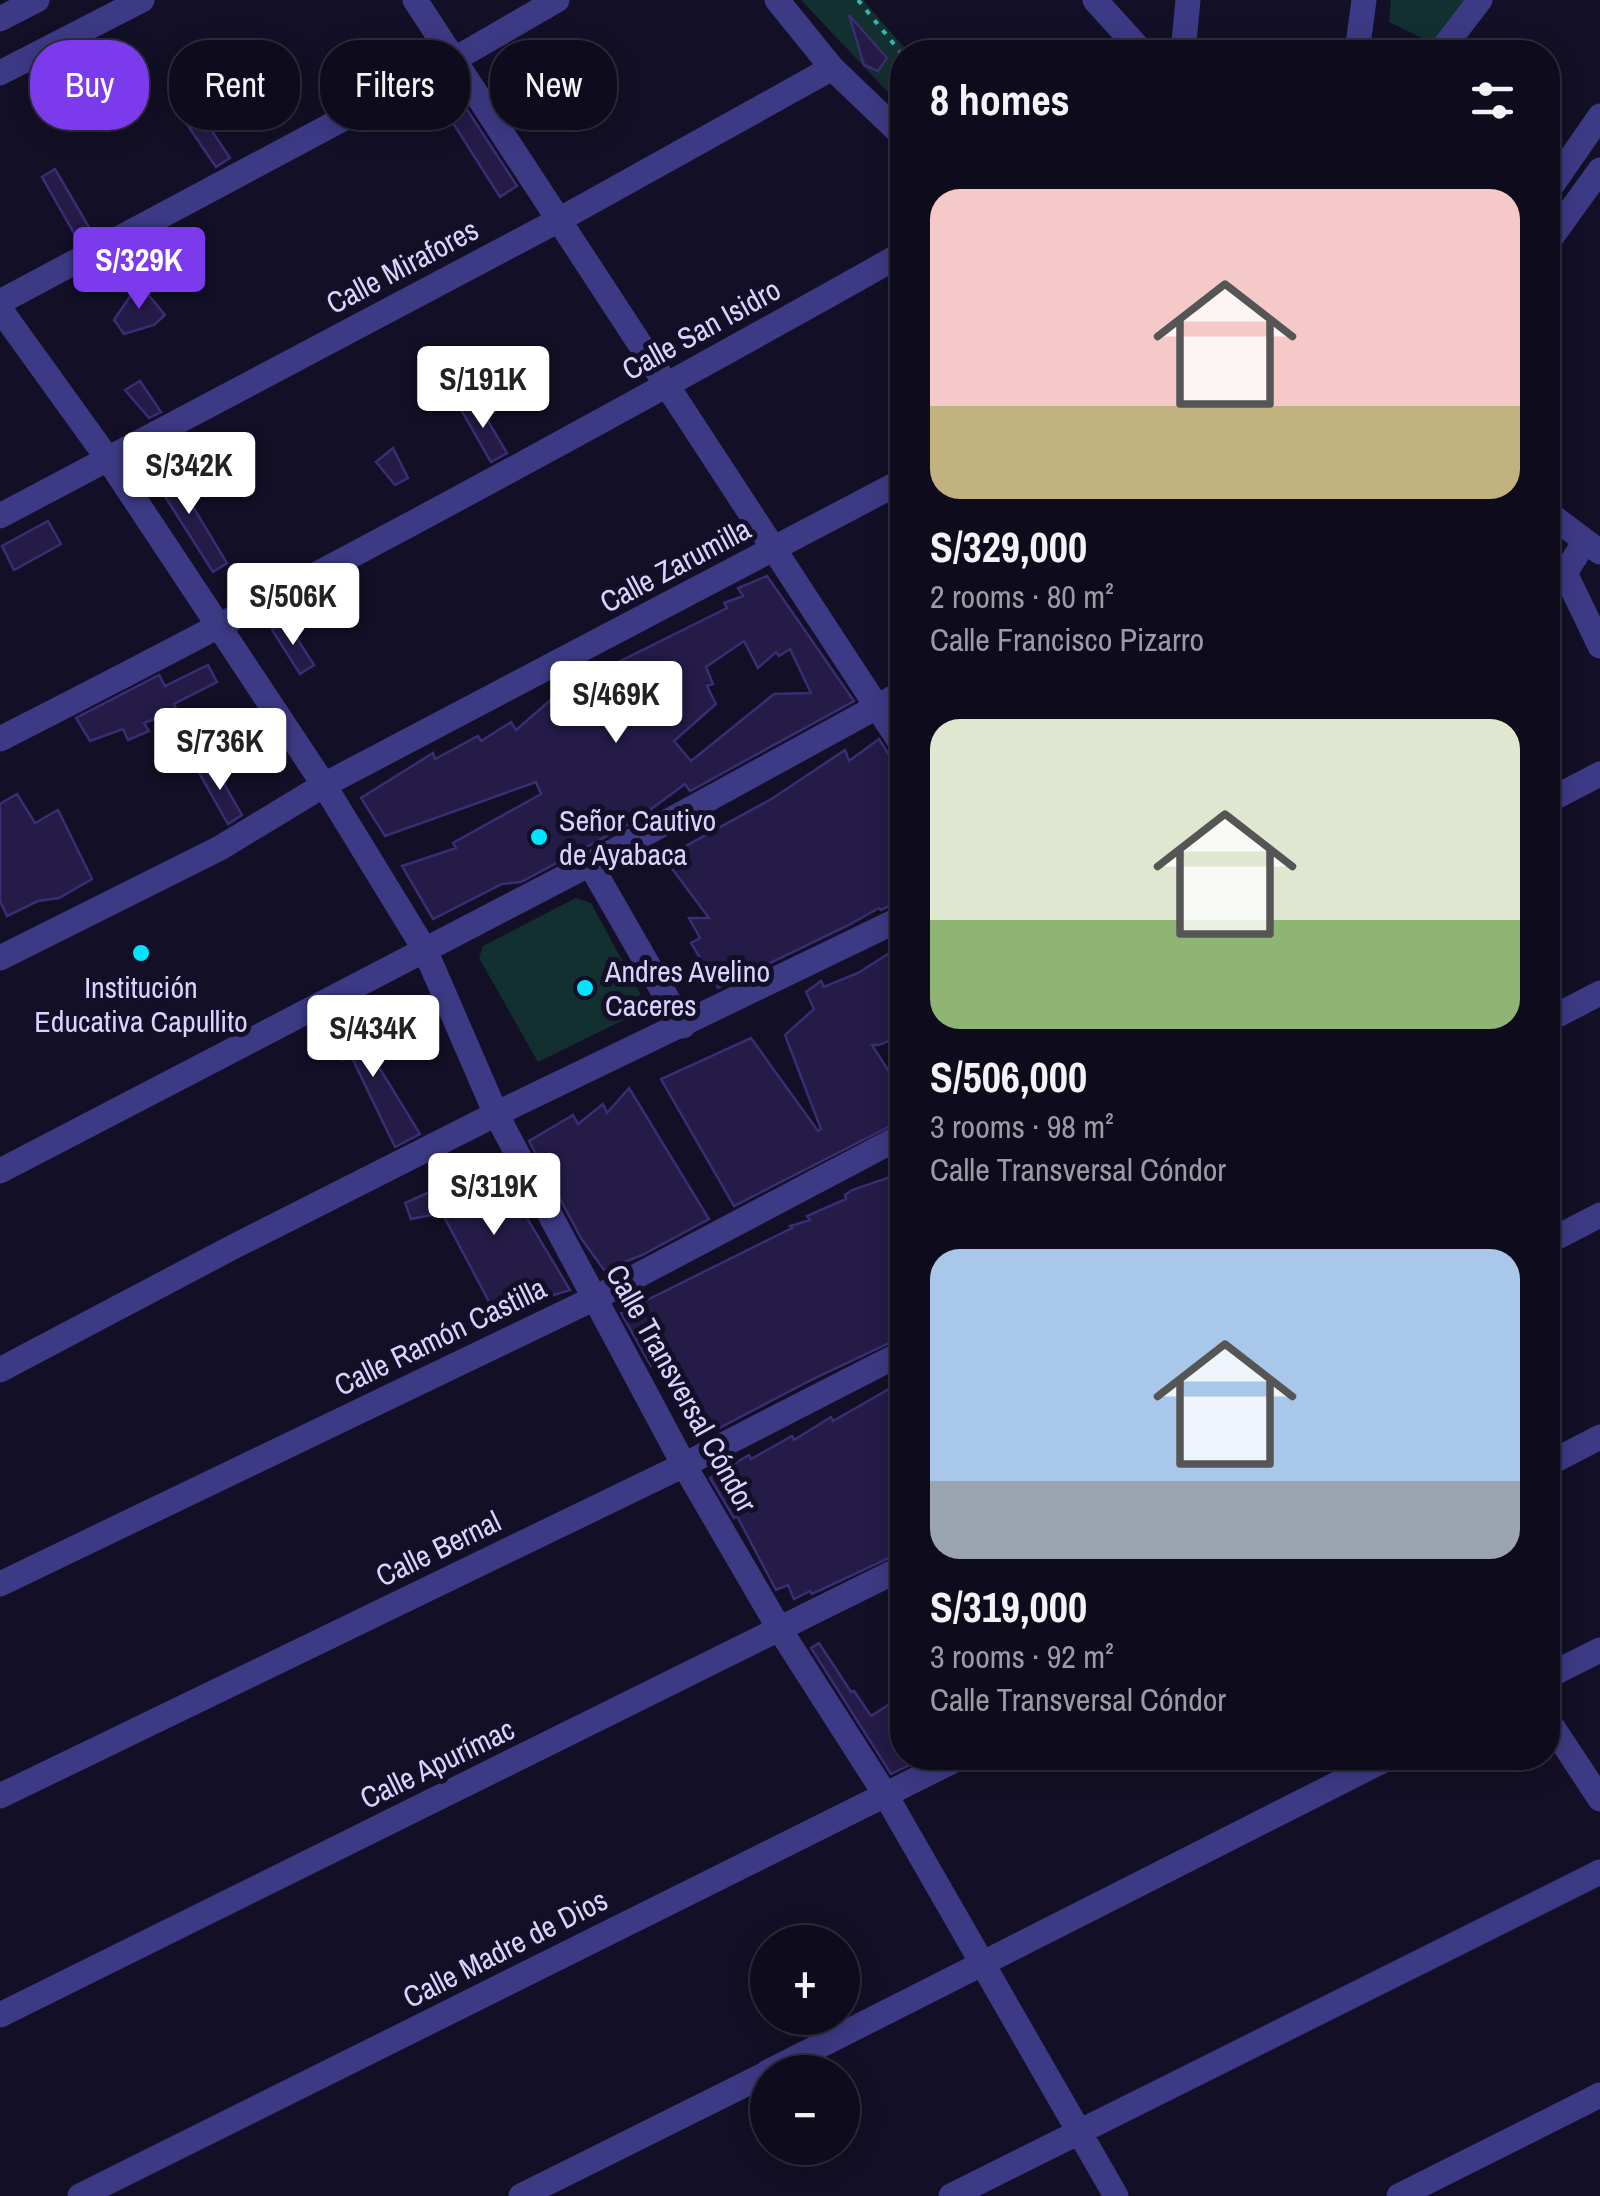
<!DOCTYPE html>
<html lang="en">
<head>
<meta charset="utf-8">
<style>
  body { margin:0; font-family:"Archivo Narrow",sans-serif; background:#1c1929; color:#f1f3f6; height:100vh; display:flex; flex-direction:column; font-size:38px; white-space:nowrap }
  * { box-sizing:border-box; margin:0 }
  p { font-size:32px; color:#9b9ba3 }
  .icon { flex:none; width:55px; height:55px; fill:none; stroke:currentColor; stroke-width:2; stroke-linecap:round; stroke-linejoin:round }
  .map { position:relative; flex:1; overflow:hidden }
  .panel { position:absolute; left:890px; top:40px; width:670px; height:1730px; display:flex; flex-direction:column; background:#0e0b1c; border-radius:40px; box-shadow:0 5px 25px #0003,0 0 0 2px #2e2b3b }
  .panel>* { flex:none }
  .top-card { position:absolute; left:30px; top:40px; width:710px; height:90px; display:flex; gap:20px }
  .buttons { position:absolute; left:750px; top:1925px; display:grid; gap:20px }
  .buttons a { display:grid; place-items:center; width:110px; height:110px; border-radius:50%; background:#0e0b1c; box-shadow:0 5px 25px #0003,0 0 0 2px #2e2b3b; font-size:50px }
  .price { position:absolute; translate:-50% -85px; padding:0 22px; border-radius:10px; background:#fff; color:#222; font-size:32px; line-height:65px; filter:drop-shadow(0 2px 5px #0008) }
  .price::after { content:''; position:absolute; left:50%; top:60px; width:30px; height:22px; margin-left:-15px; background:inherit; clip-path:polygon(0 0,100% 0,50% 100%) }
  .price.selected { background:#7c3aed; color:#fff }
  ul { padding:0; list-style:none }
  li { display:grid; align-content:center; gap:20px; height:530px; padding:0 40px }
  li span { display:grid; place-items:center; height:310px; border-radius:30px; color:#555 }
  li>.icon { margin-inline-start:auto }
  span .icon { width:180px; height:180px; fill:#fffc; stroke-width:1 }
  li b { font-size:42px }
  h2 { display:flex; justify-content:space-between; align-items:center; height:120px; padding:0 40px; font-size:42px }
  .pill { padding:0 35px; border-radius:40px; background:#0e0b1c; box-shadow:0 5px 25px #0003,0 0 0 2px #2e2b3b; font-size:35px; line-height:90px }
  .pill.selected { background:#7c3aed; color:#fff }
  .map>svg:first-child { display:block }
</style>
</head>
<body>
<div class="map">
<svg width="1600" height="2196" viewBox="0 0 1600 2196">
  <rect width="100%" height="100%" fill="#130f26"/>
  <path fill="#12302f" d="M801,0H863L908,52H902V107Z
    M1391,0H1467L1432,43L1389,22Z
    M576,898L591,903L643,999L640,1012L538,1062L479,958L483,946Z"/>
  <path fill="#241b47" stroke="#3b2d73" stroke-width="2.5" fill-rule="evenodd" d="M849,15L887,58L878,71L864,65Z
    M455,91L517,186L500,197L439,101Z
    M196,107L230,158L216,167L182,117Z
    M55,169L93,234L79,242L42,177Z
    M139,283L165,315L154,325L124,334L114,320Z
    M140,381L161,412L149,418L125,390Z
    M475,399L507,453L491,462L460,408Z
    M393,448L408,478L395,485L376,462Z
    M167,464L227,563L213,572L150,473Z
    M48,521L61,544L14,570L2,546Z
    M767,576L854,701L690,791L685,784L635,821L521,882L502,884L433,919L402,866L456,848L453,843L541,794L536,782L385,836L361,798L433,753L435,759L478,736L481,741L511,722L516,730L562,690L727,608L724,603L743,596L738,588ZM744,641L758,668L776,652L779,656L790,649L811,693L774,694L691,761L674,741L716,704L707,686L713,684L706,667Z
    M286,621L314,665L300,674L272,630Z
    M208,665L217,682L174,704L177,710L144,723L149,731L128,740L123,729L90,741L76,718L159,675L165,686Z
    M879,739L889,755L902,766V900L881,910L879,908L847,926L718,988L691,943L700,938L689,918H709L664,858L773,798L845,750L849,761Z
    M212,763L242,815L228,824L198,771Z
    M17,794L35,823L58,810L92,879L59,898L38,901L7,916L0,901V804Z
    M902,945V1036L879,1045H872L902,1092V1120L734,1206L661,1079L751,1038L818,1131L821,1129L785,1035L814,1009L806,992L821,981L824,987L858,973Z
    M344,1010L420,1134L395,1147L351,1056L342,1060L326,1023Z
    M629,1088L709,1219L642,1255L604,1270L581,1238L529,1141L573,1115L578,1124L603,1104L607,1113Z
    M494,1163L570,1290L495,1313L442,1213L411,1219L405,1203Z
    M902,1173V1337L813,1379L702,1437L654,1364L651,1366L621,1313L792,1228L790,1226L810,1220L807,1216L846,1199L845,1195L852,1190Z
    M896,1385L902,1398V1552L812,1594L810,1591L794,1599L788,1585L776,1590L737,1516L734,1518L710,1478L749,1455L751,1459L792,1436L794,1440L831,1417L833,1421Z
    M819,1643L851,1692L854,1691L871,1716L902,1696V1758H924L891,1774L811,1648Z"/>
  <g fill="none" stroke-linecap="round" stroke-linejoin="round">
    <path stroke="#2fb8b0" stroke-width="4" stroke-dasharray="5 8" stroke-linecap="butt" d="M858,0L902,54"/>
    <path stroke="#3d3a85" stroke-width="25" d="M415,0L902,745
      M777,0L832,68L902,135
      M1095,0L1142,52
      M0,19L37,0
      M1183,52L1188,0
      M1357,52L1364,0
      M1440,52L1480,0
      M0,73L142,0
      M1548,191L1600,116
      M1548,242L1600,170
      M0,302L455,59L557,0
      M0,309L108,459L324,785L425,950L496,1114L684,1465L780,1630L885,1794L1116,2196
      M1548,513L1600,552
      M0,516L557,221L832,68
      M1585,541L1565,573L1600,646
      M0,739C304,584 605,421 902,254
      M1548,801L1600,774
      M590,864L683,1026
      M0,958L220,848L324,785L902,481
      M1548,1020L1600,993
      M0,1171L590,864L902,693
      M1548,1242L1600,1215
      M0,1370L231,1248L496,1114L902,918
      M1548,1464L1600,1437
      M0,1584L595,1298L902,1136
      M1548,1676L1600,1650
      M1548,1720L1600,1799
      M0,1796L684,1465L902,1353
      M0,2015L902,1568
      M768,2072L1388,1758
      M80,2196L959,1758
      M521,2196L768,2073
      M951,2196L1600,1872
      M1399,2196L1600,2095"/>
  </g>
  <g fill="#00e5ff" stroke="#130f26" stroke-width="4">
    <circle cx="539" cy="837" r="10"/>
    <circle cx="141" cy="953" r="10"/>
    <circle cx="585" cy="988" r="10"/>
  </g>
  <g text-anchor="middle" dominant-baseline="central" stroke-width="10" stroke-linejoin="round" paint-order="stroke">
    <g font-size="30" fill="#d9d4ff" stroke="#130f26">
      <text transform="translate(402 266) rotate(-28)">Calle Mirafores</text>
      <text transform="translate(701 329) rotate(-29)">Calle San Isidro</text>
      <text transform="translate(675 565) rotate(-28)">Calle Zarumilla</text>
      <text transform="translate(440 1336) rotate(-26)">Calle Ramón Castilla</text>
      <text transform="translate(682 1388) rotate(61)">Calle Transversal Cóndor</text>
      <text transform="translate(438 1548) rotate(-26)">Calle Bernal</text>
      <text transform="translate(437 1763) rotate(-26)">Calle Apurímac</text>
      <text transform="translate(505 1948) rotate(-27)">Calle Madre de Dios</text>
    </g>
    <g font-size="30" fill="#d9d4ff" stroke="#130f26" text-anchor="start">
      <text x="559" y="820">Señor Cautivo<tspan x="559" dy="34">de Ayabaca</tspan></text>
      <text x="605" y="971">Andres Avelino<tspan x="605" dy="34">Caceres</tspan></text>
      <text x="141" y="987" text-anchor="middle">Institución<tspan x="141" dy="34">Educativa Capullito</tspan></text>
    </g>
  </g>
</svg>
<div class="buttons">
<a>+</a>
<a>−</a>
</div>
<b class="price selected" style="left:139px;top:312px">S/329K</b>
<b class="price" style="left:483px;top:431px">S/191K</b>
<b class="price" style="left:189px;top:517px">S/342K</b>
<b class="price" style="left:293px;top:648px">S/506K</b>
<b class="price" style="left:616px;top:746px">S/469K</b>
<b class="price" style="left:220px;top:793px">S/736K</b>
<b class="price" style="left:373px;top:1080px">S/434K</b>
<b class="price" style="left:494px;top:1238px">S/319K</b>
<div class="top-card">
<a class="pill selected">Buy</a>
<a class="pill">Rent</a>
<a class="pill">Filters</a>
<a class="pill">New</a>
</div>
<section class="panel">
<h2>8 homes<svg class="icon" aria-label="filters" viewBox="0 0 24 24"><path d="M4 7h16M4 17h16"/><circle cx="9" cy="7" r="2"/><circle cx="15" cy="17" r="2"/></svg></h2>
<ul>
<li><span style="background:linear-gradient(#f6c9c9 70%,#c2b280 0)"><svg class="icon" aria-label="home" viewBox="0 0 24 24"><path d="M3 11l9-7 9 7M6 9v11h12V9"/></svg></span><div><b>S/329,000</b><p>2 rooms · 80 m²</p><p>Calle Francisco Pizarro</p></div></li>
<li><span style="background:linear-gradient(#dfe7d0 65%,#8fb573 0)"><svg class="icon" aria-label="home" viewBox="0 0 24 24"><path d="M3 11l9-7 9 7M6 9v11h12V9"/></svg></span><div><b>S/506,000</b><p>3 rooms · 98 m²</p><p>Calle Transversal Cóndor</p></div></li>
<li><span style="background:linear-gradient(#a9c7e8 75%,#9aa5b1 0)"><svg class="icon" aria-label="home" viewBox="0 0 24 24"><path d="M3 11l9-7 9 7M6 9v11h12V9"/></svg></span><div><b>S/319,000</b><p>3 rooms · 92 m²</p><p>Calle Transversal Cóndor</p></div></li>
</ul>
</section>
</div>
</body>
</html>
